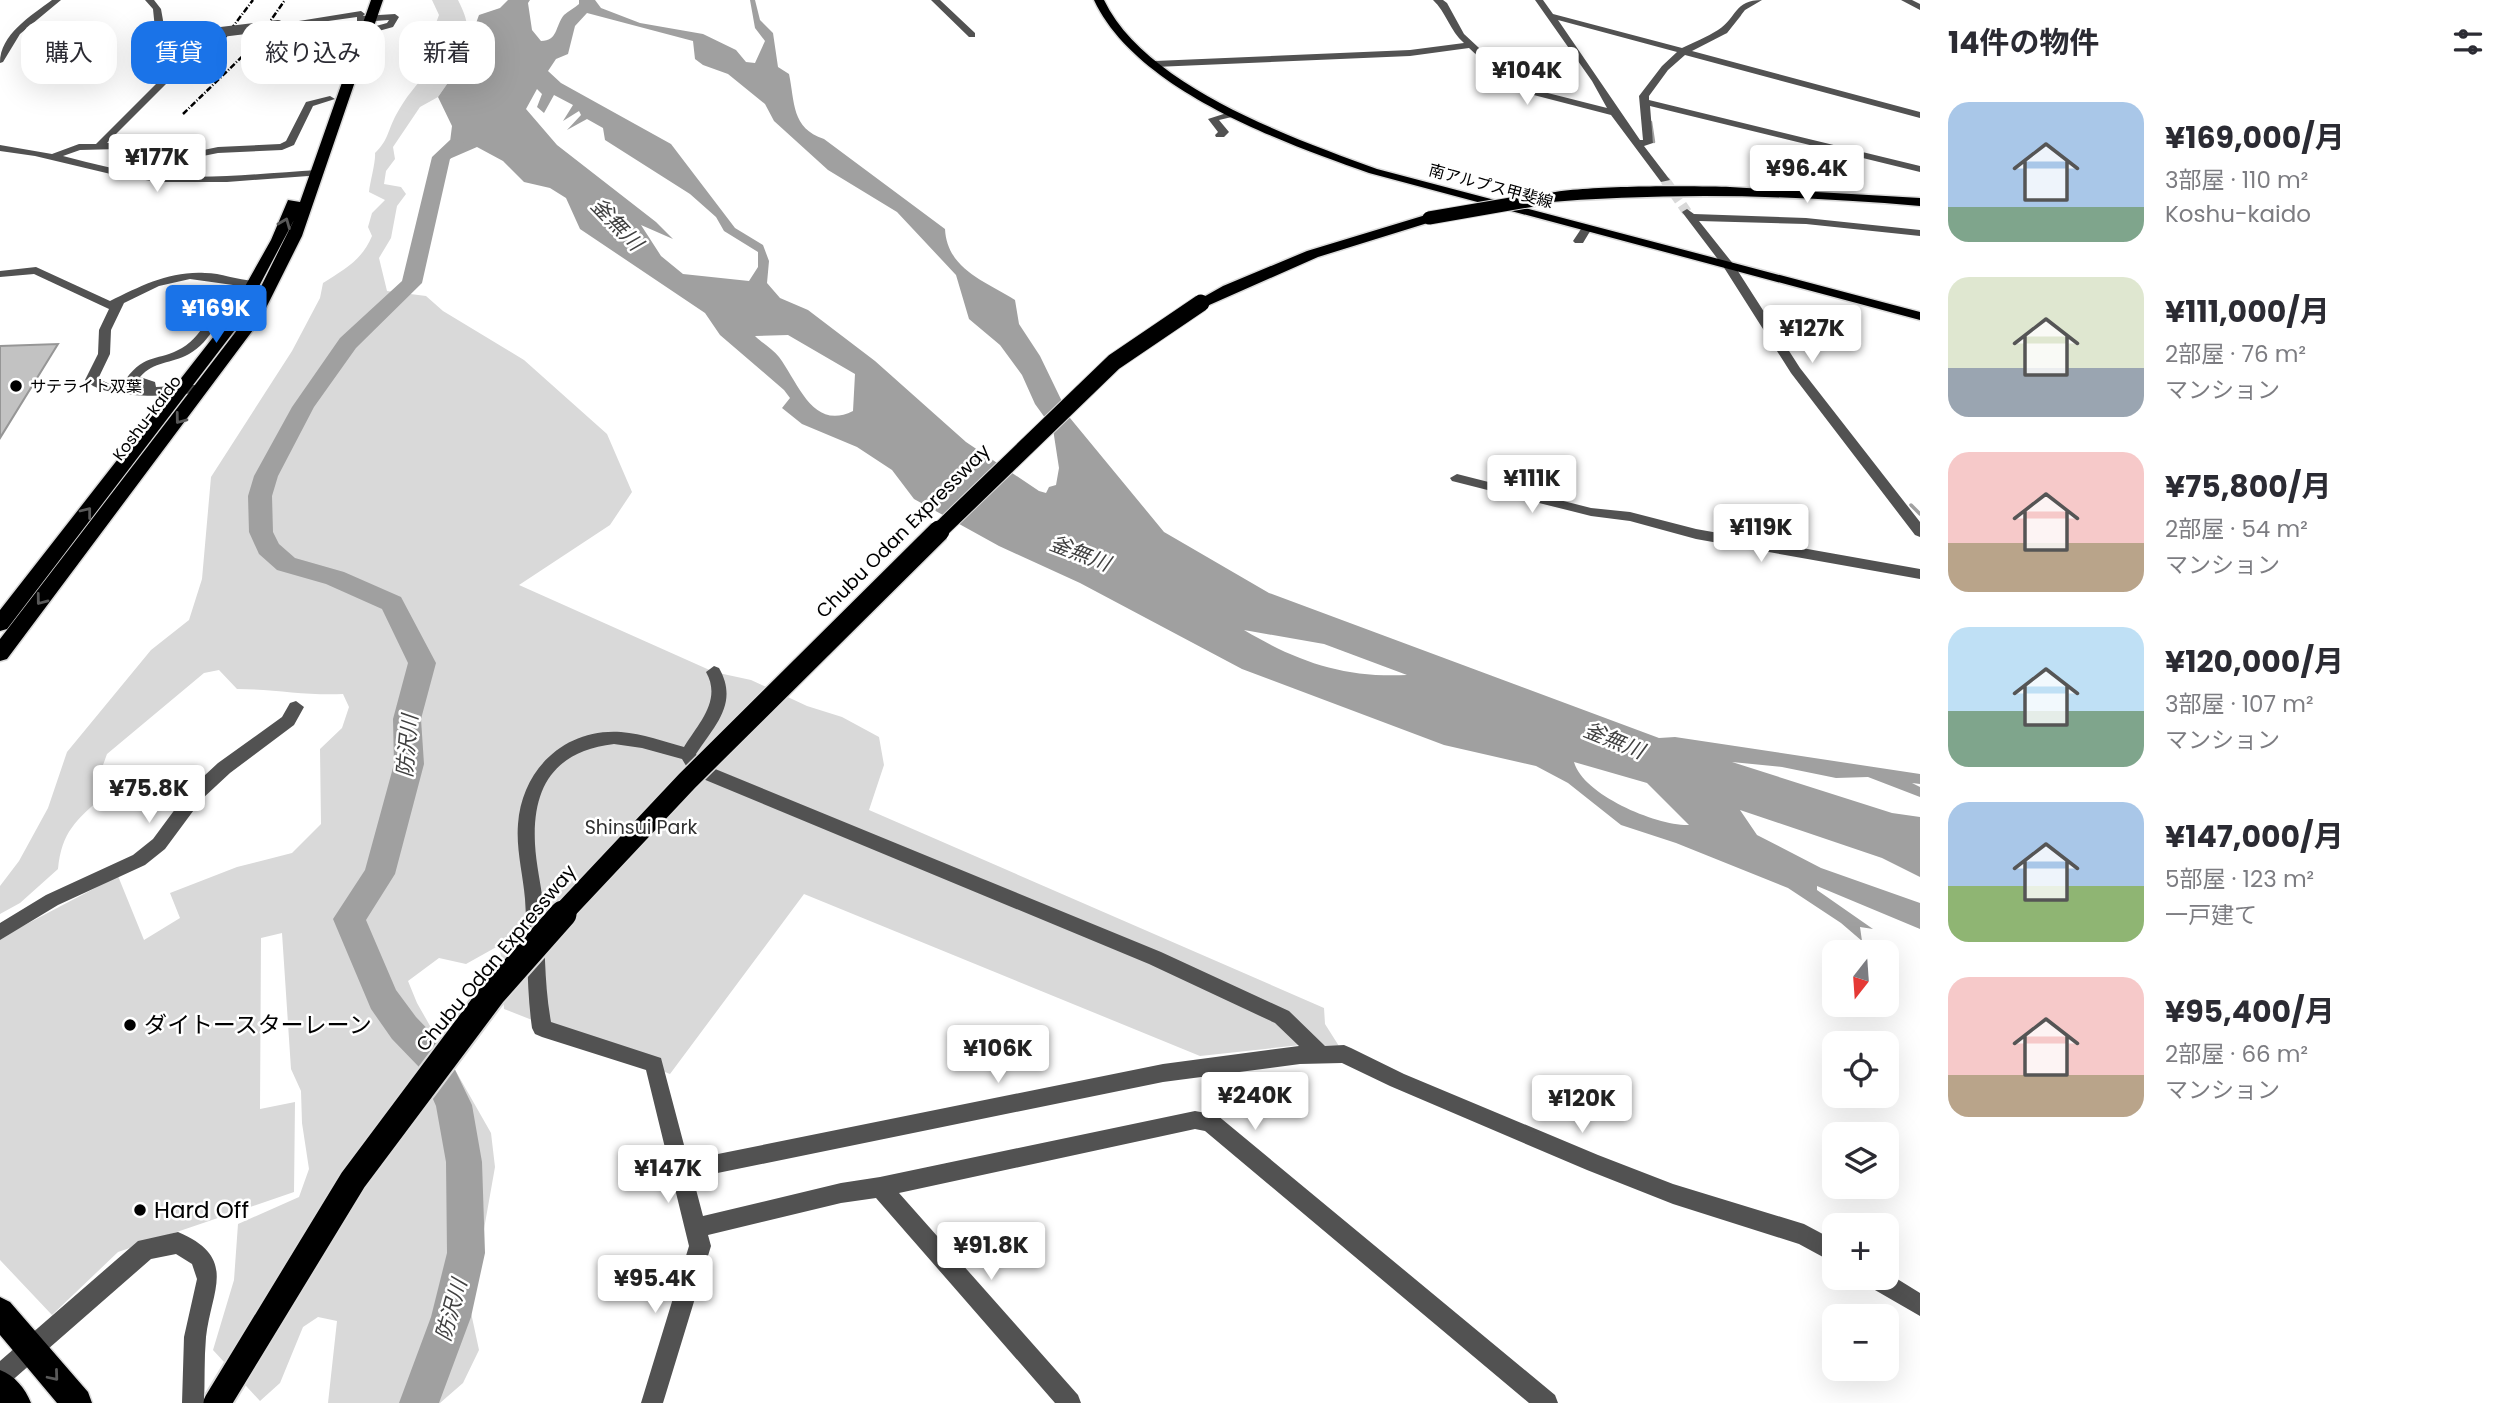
<!DOCTYPE html>
<html lang="ja">
<head>
<meta charset="utf-8">
<style>
  body { margin:0; font-family:Poppins,"Noto Sans JP",sans-serif; background:#f7f7f7; color:#2b2b33; height:100vh; display:flex; flex-direction:column; font-size:26px; white-space:nowrap }
  * { box-sizing:border-box; margin:0 }
  p { font-size:23px; color:#7c7c81 }
  .icon { flex:none; width:38px; height:38px; fill:none; stroke:currentColor; stroke-width:2; stroke-linecap:round; stroke-linejoin:round }
  .map { position:relative; flex:1; overflow:hidden }
  .side { display:flex; flex-direction:column; background:#fff; width:595px }
  .side>* { flex:none }
  .guide { position:absolute; left:21px; top:21px; width:665px; height:63px; display:flex; gap:14px }
  .needle { width:46px; rotate:197deg }
  .tools { position:absolute; left:1822px; top:940px; display:grid; gap:14px }
  .tools a { display:grid; place-items:center; width:77px; height:77px; border-radius:14px; background:#fff; box-shadow:0 7px 28px #0002; font-size:35px }
  .price { position:absolute; translate:-50% -60px; padding:0 16px; border-radius:7px; background:#fff; color:#222; font-size:23px; line-height:46px; filter:drop-shadow(0 2px 4px #0008) }
  .price::after { content:''; position:absolute; left:50%; top:42px; width:21px; height:16px; margin-left:-10px; background:inherit; clip-path:polygon(0 0,100% 0,50% 100%) }
  .price.on { background:#1a73e8; color:#fff }
  ul { padding:0; list-style:none }
  li { display:flex; align-items:center; gap:21px; height:175px; padding:0 28px }
  li span { display:grid; place-items:center; flex:none; width:196px; height:140px; border-radius:21px; color:#555 }
  li>.icon { margin-inline-start:auto }
  span .icon { width:84px; height:84px; fill:#fffc; stroke-width:1 }
  li b { font-size:30px }
  h2 { display:flex; justify-content:space-between; align-items:center; height:84px; padding:0 28px; font-size:30px }
  .tag { padding:0 24px; border-radius:21px; background:#fff; box-shadow:0 7px 28px #0002; font-size:24px; line-height:63px }
  .tag.on { background:#1a73e8; color:#fff }
  main { display:flex; flex:1; min-height:0 }
  .map>svg:first-child { display:block }
</style>
</head>
<body>
<main>
<div class="map">
<svg width="1920" height="1403" viewBox="0 0 1920 1403">
  <rect width="100%" height="100%" fill="#fff"/>
  <path fill="#d9d9d9" d="M432,0H458C470,24 471,34 456,57L461,64L438,97L420,107L393,147L395,159L386,171L384,184L401,187L406,194L397,206L391,238L379,258L387,291L426,296L443,311L524,360L607,434L632,492L610,525L519,585L714,672L751,680L807,706L842,717L879,737L884,765L869,810L1324,1008L1325,1024L1344,1054L1310,1044L1200,1056L804,894L670,1074L504,1009L500,945L466,964L439,958L408,981L417,1003L491,1133L495,1167L470,1308L479,1350L463,1383L440,1403H328L337,1321L318,1317L303,1327L280,1383L260,1401L213,1350L234,1280L238,1224L299,1197L309,1169L302,1123L301,1091L291,1069L282,933L261,938L260,1109L295,1102L294,1192L118,1252L52,1315L0,1260V938L118,876L144,940L180,918L170,893L237,867L292,853L321,824L320,749L342,728L349,707L343,694C307,696 273,689 237,689L219,670L204,673L107,754L98,779L103,796C76,821 62,831 58,869L20,903L0,914V886L19,861L48,808L67,752L151,650L189,620L202,579L211,477L292,351L320,298L323,283C345,269 362,260 372,236L368,227L372,213L385,200L369,192C370,182 376,161 375,153C388,141 388,130 396,115C404,100 418,81 431,71L424,53L438,41L430,39L439,15Z"/>
  <path fill="#a0a0a0" fill-rule="evenodd" d="M508,0H530L528,3L532,30L541,41C558,41 555,26 564,15C568,11 575,8 579,4V0H595L601,8L640,23L703,34L736,50L746,62L755,63L765,41L755,28L750,0H755L760,20L773,33L778,67L789,74C795,102 791,128 824,139L945,229C947,269 985,281 1015,300L1019,324L1040,356L1070,418L1164,532L1269,593L1659,738L1675,737L1920,774V784L1912,783L1920,787V797L1868,777L1836,778L1782,767L1732,762L1892,813L1920,817V877L1882,858L1740,810L1757,835L1821,868L1920,903V929L1817,886V890L1873,929L1860,927L1862,941L1841,923L1788,888L1676,843L1621,825L1568,783L1536,766L1444,745L1242,669L1080,583L999,546L914,499L892,470L857,447L802,424L782,408L790,398L784,390L720,335L705,313L580,229L566,198L550,188L524,182L503,161L477,147L447,160L436,176L432,158L450,142L452,126L438,97L461,64L479,15L500,8ZM587,13L693,41L695,59L703,65L728,74L765,104L774,121L828,170L897,212L956,275L969,319L1000,345L1022,375L1035,404L1053,429L1059,468L1056,485L1049,487L1046,493L1039,491L966,442L875,361L808,310L780,298L767,283L769,261L763,245L735,228L671,144L561,83L548,71L556,59L568,54L575,26ZM537,89L542,94L537,107L544,113L554,95L573,105L563,121L579,111L581,115L567,130L587,119L603,128L605,140L690,194L716,217L724,231L758,252V267L749,281L683,274L661,256L641,225L673,239L656,222L557,145L526,109ZM788,335L855,374L853,411C813,431 799,384 779,357C773,349 762,343 755,336ZM1244,630L1324,644L1407,675C1344,678 1298,662 1244,630ZM1574,762L1647,783L1689,825C1657,826 1583,795 1574,762Z"/>
  <g fill="none" stroke-linecap="round" stroke-linejoin="round">
    <path stroke="#a0a0a0" stroke-width="2.5" d="M1726,32L1740,15
      M1651,122L1654,142"/>
    <path stroke="#a0a0a0" stroke-width="3.5" d="M1911,505L1920,514"/>
    <path fill="#a0a0a0" fill-rule="evenodd" d="M456,139L465,144L450,159L422,283L356,348L314,407L278,476L272,496L273,532L279,544L295,558L344,572L401,597L436,663L421,719L424,764L395,874L366,920L396,990L416,1017L443,1045L472,1105L482,1162L485,1253L471,1317L439,1403H399L431,1317L447,1253L446,1162L436,1106L419,1067L392,1039L371,1009L333,919L365,870L394,764L393,719L408,663L382,609L326,584L277,570L259,554L249,532L248,496L254,476L292,407L340,338L402,281L432,157L450,140Z"/>
  </g>
  <path fill="#c2c2c2" stroke="#969696" stroke-width="2" d="M58,344L0,438V346Z"/>
  <g fill="none" stroke-linecap="round" stroke-linejoin="round">
    <path stroke="#d9d9d9" stroke-width="10" stroke-dasharray="10 5" stroke-linecap="butt" d="M1665,180L1687,212"/>
    <g stroke="#dbdbdb" stroke-width="3">
      <path id="major" d="M1094,0H1104C1145,86 1292,138 1377,169L1920,312V320L1369,173C1281,142 1136,90 1094,0Z"/>
    </g>
    <g stroke="#dbdbdb" stroke-width="3">
      <path id="highway" d="M371,0H383L302,236L259,322L7,659L0,661V639L244,321L294,220L238,326L7,629L0,631V610L225,322L271,240L288,200L300,202Z
        M1730,187L1920,198V206C1793,195 1667,192 1539,203L1532,199C1548,184 1700,186 1730,187Z
        M1429,214L1436,218L1434,221L1318,257L1207,306H1195L1193,303L1223,286L1307,251Z
        M0,1297L10,1302L88,1392L92,1403H57L0,1335Z
        M0,1370C15,1376 25,1388 31,1403H0Z"/>
    </g>
    <path fill="#525252" fill-rule="evenodd" d="M52,0H61L20,34L3,62L0,63C0,34 31,16 52,0Z
      M145,0H154L161,9L166,37L221,29L225,32L167,42L177,73L107,143L158,142L189,153L218,147L280,144L286,141L306,102L330,96L335,99L313,106L294,145L282,150L218,153L188,159L157,148L80,150L63,156C94,164 125,172 157,175C211,180 265,173 318,170L323,173L322,175L227,182H159L119,176L35,156L0,151V145L52,154L79,144H96L167,73L155,29L153,9Z
      M931,0H940L975,33V37H969Z
      M1433,0H1443L1447,3L1464,34L1520,86L1607,108L1592,81L1535,0H1543L1553,14L1682,48C1694,42 1707,37 1718,30C1737,18 1734,0 1762,0L1745,10L1727,33L1692,51L1920,112V118L1685,55L1668,70L1649,96V100L1920,166V172L1650,106L1653,143L1644,146L1670,180L1661,182L1611,115L1514,90L1469,48L1410,56L1155,67L1150,64L1155,61L1410,50L1464,43C1450,31 1446,12 1433,0ZM1558,20L1677,52L1662,66L1639,96L1643,140H1640Z
      M1901,0H1912L1920,4V10Z
      M361,11L365,14L363,16L395,14L399,17L393,27L368,34L365,33V29L387,23L389,20L360,22L357,21V17L278,28L274,25Z
      M1233,111L1236,112V116L1219,120L1229,132L1224,137H1216L1215,135L1218,132L1208,119Z
      M1687,209L1694,214L1806,218L1920,230V236L1806,224L1699,221L1734,265L1800,368L1920,522V537L1915,535L1791,373L1723,266L1682,212Z
      M1583,226L1592,228L1583,243H1575L1573,241Z
      M36,267L110,301C141,286 169,271 205,273C221,273 237,280 254,281L260,284L254,287H244L236,294C221,314 211,342 189,354C171,364 154,361 140,377L155,382L156,387L194,385L198,386V392C173,397 104,400 85,380L98,354L99,330L109,309L34,274L0,277V271ZM190,279L233,285C213,303 206,334 182,348C158,362 146,352 126,379L144,387L110,384L98,379L110,354L111,330L124,303L159,286Z
      M1457,474L1591,508L1630,512L1696,529L1920,569V579L1696,539L1630,521L1591,516L1452,481L1450,478Z
      M714,666L719,668C739,703 715,725 696,754L703,764L1161,952L1289,1011L1325,1046L1344,1045L1351,1048L1404,1074L1598,1155L1673,1184L1804,1224L1834,1240V1263L1799,1244L1673,1204L1587,1170L1390,1086L1342,1063L1300,1064L1163,1082L693,1178L703,1216L841,1183L880,1177L1195,1111L1217,1115L1555,1395L1558,1403H1529L1205,1131L1195,1129L899,1193L1078,1395L1081,1403H1055L876,1198L841,1203L708,1235L711,1246L663,1403H641L689,1246L646,1070L542,1037L535,1034L532,1028C526,985 528,942 525,899C523,874 516,850 518,824C522,769 565,728 621,732C643,734 663,741 684,747C699,723 722,700 706,672ZM614,744L642,748L682,759L691,774L1149,964L1275,1023L1299,1046L1163,1064L688,1160L661,1058L551,1022C544,983 545,943 543,903C541,884 536,864 535,844C532,786 555,751 614,744Z
      M296,701L304,707L294,725L230,773L202,799L165,849L145,865L58,905L0,940V923L46,895L133,855L153,839L190,789L218,763L282,717L290,703Z
      M178,1232C239,1258 211,1290 206,1337C204,1359 205,1381 204,1403H182L184,1337L197,1279L192,1264L176,1254L151,1259L8,1384L0,1387V1361L138,1241Z
      M1886,1272L1920,1293V1316L1868,1286L1865,1278H1886Z"/>
    <use href="#major" fill="#000" fill-rule="evenodd"/>
    <use href="#highway" fill="#000" fill-rule="evenodd"/>
    <path stroke="#000" stroke-width="2.5" stroke-dasharray="6 2 1 2" stroke-linecap="butt" d="M186,78L213,53L253,0
      M183,114L252,47L285,0"/>
    <g stroke="#dbdbdb" stroke-width="15" stroke-linecap="butt">
      <path id="highway-bridge-far3" d="M1429,218L1539,199"/>
    </g>
    <g stroke="#dbdbdb" stroke-width="19" stroke-linecap="butt">
      <path id="highway-bridge-far2" d="M937,533L1114,362L1201,303"/>
    </g>
    <g stroke="#dbdbdb" stroke-width="24" stroke-linecap="butt">
      <path id="highway-bridge-far1" d="M561,915L687,781L939,531"/>
    </g>
    <g stroke="#dbdbdb" stroke-width="31" stroke-linecap="butt">
      <path id="highway-bridge" d="M217,1403L353,1180L493,993L563,914"/>
    </g>
    <path stroke="#525252" stroke-width="10" d="M221,32L278,25"/>
    <use href="#highway-bridge-far3" stroke="#000" stroke-width="13"/>
    <use href="#highway-bridge-far2" stroke="#000" stroke-width="17"/>
    <use href="#highway-bridge-far1" stroke="#000" stroke-width="21"/>
    <use href="#highway-bridge" stroke="#000" stroke-width="27"/>
  </g>
  <defs><path id="oneway-chevron" d="M-2-3.5L2.5 0L-2 3.5" fill="none" stroke-width="1.6" stroke-linecap="round" stroke-linejoin="round" transform="scale(1.75)"/></defs>
  <g stroke="#595959">
    <use href="#oneway-chevron" transform="translate(285 223) rotate(-68)"/>
    <use href="#oneway-chevron" transform="translate(180 419) rotate(127)"/>
    <use href="#oneway-chevron" transform="translate(87 512) rotate(-52)"/>
    <use href="#oneway-chevron" transform="translate(41 600) rotate(127)"/>
    <use href="#oneway-chevron" transform="translate(54 1376) rotate(50)"/>
  </g>
  <g fill="#000" stroke="#fff" stroke-width="2.5">
    <circle cx="16" cy="386" r="7"/>
    <circle cx="130" cy="1025" r="7"/>
    <circle cx="140" cy="1210" r="7"/>
  </g>
  <g text-anchor="middle" dominant-baseline="central" stroke-width="5" stroke-linejoin="round" paint-order="stroke">
    <g font-size="16" fill="#000" stroke="#fff">
      <text transform="translate(1491 186) rotate(15)">南アルプス甲斐線</text>
      <text transform="translate(147 418) rotate(-53)">Koshu-kaido</text>
    </g>
    <g font-size="16" fill="#000" stroke="#fff" text-anchor="start">
      <text x="30" y="386">サテライト双葉</text>
    </g>
    <g font-size="19" fill="#000" stroke="#fff">
      <text transform="translate(903 531) rotate(-45)">Chubu Odan Expressway</text>
      <text transform="translate(496 958) rotate(-50)">Chubu Odan Expressway</text>
    </g>
    <g font-size="19" fill="#303030" stroke="#fff">
      <text x="641" y="827">Shinsui Park</text>
    </g>
    <g font-size="21" font-style="italic" fill="#414141" stroke="#fff">
      <text transform="translate(617 224) rotate(46)">釜無川</text>
      <text transform="translate(1080 553) rotate(21)">釜無川</text>
      <text transform="translate(1614 740) rotate(22)">釜無川</text>
      <text transform="translate(407 746) rotate(-85)">防沢川</text>
      <text transform="translate(451 1310) rotate(-74)">防沢川</text>
    </g>
    <g font-size="23" fill="#000" stroke="#fff" text-anchor="start">
      <text x="144" y="1025">ダイトースターレーン</text>
      <text x="154" y="1210">Hard Off</text>
    </g>
  </g>
</svg>
<div class="tools">
<a><svg class="needle" viewBox="-14 -14 28 28"><path d="M0-13l5 13h-10z" fill="#e53935"/><path d="M0 13l5-13h-10z" fill="#7c7c81"/></svg></a>
<a><svg class="icon" aria-label="locate" viewBox="0 0 24 24"><circle cx="12" cy="12" r="6"/><path d="M12 2v4M12 18v4M2 12h4M18 12h4"/></svg></a>
<a><svg class="icon" aria-label="layers" viewBox="0 0 24 24"><path d="M12 4l9 5-9 5-9-5zM3 14l9 5 9-5"/></svg></a>
<a>+</a>
<a>−</a>
</div>
<b class="price" style="left:1527px;top:107px">¥104K</b>
<b class="price" style="left:157px;top:194px">¥177K</b>
<b class="price" style="left:1807px;top:205px">¥96.4K</b>
<b class="price on" style="left:216px;top:345px">¥169K</b>
<b class="price" style="left:1812px;top:365px">¥127K</b>
<b class="price" style="left:1532px;top:515px">¥111K</b>
<b class="price" style="left:1761px;top:564px">¥119K</b>
<b class="price" style="left:149px;top:825px">¥75.8K</b>
<b class="price" style="left:998px;top:1085px">¥106K</b>
<b class="price" style="left:1255px;top:1132px">¥240K</b>
<b class="price" style="left:1582px;top:1135px">¥120K</b>
<b class="price" style="left:668px;top:1205px">¥147K</b>
<b class="price" style="left:991px;top:1282px">¥91.8K</b>
<b class="price" style="left:655px;top:1315px">¥95.4K</b>
<div class="guide">
<a class="tag">購入</a>
<a class="tag on">賃貸</a>
<a class="tag">絞り込み</a>
<a class="tag">新着</a>
</div>
</div>
<section class="side">
<h2>14件の物件<svg class="icon" aria-label="filters" viewBox="0 0 24 24"><path d="M4 7h16M4 17h16"/><circle cx="9" cy="7" r="2"/><circle cx="15" cy="17" r="2"/></svg></h2>
<ul>
<li><span style="background:linear-gradient(#a9c7e8 75%,#7fa58c 0)"><svg class="icon" aria-label="home" viewBox="0 0 24 24"><path d="M3 11l9-7 9 7M6 9v11h12V9"/></svg></span><div><b>¥169,000/月</b><p>3部屋 · 110 m²</p><p>Koshu-kaido</p></div></li>
<li><span style="background:linear-gradient(#dfe7d0 65%,#9aa5b1 0)"><svg class="icon" aria-label="home" viewBox="0 0 24 24"><path d="M3 11l9-7 9 7M6 9v11h12V9"/></svg></span><div><b>¥111,000/月</b><p>2部屋 · 76 m²</p><p>マンション</p></div></li>
<li><span style="background:linear-gradient(#f6c9c9 65%,#b9a48a 0)"><svg class="icon" aria-label="home" viewBox="0 0 24 24"><path d="M3 11l9-7 9 7M6 9v11h12V9"/></svg></span><div><b>¥75,800/月</b><p>2部屋 · 54 m²</p><p>マンション</p></div></li>
<li><span style="background:linear-gradient(#bfe0f5 60%,#7fa58c 0)"><svg class="icon" aria-label="home" viewBox="0 0 24 24"><path d="M3 11l9-7 9 7M6 9v11h12V9"/></svg></span><div><b>¥120,000/月</b><p>3部屋 · 107 m²</p><p>マンション</p></div></li>
<li><span style="background:linear-gradient(#a9c7e8 60%,#8fb573 0)"><svg class="icon" aria-label="home" viewBox="0 0 24 24"><path d="M3 11l9-7 9 7M6 9v11h12V9"/></svg></span><div><b>¥147,000/月</b><p>5部屋 · 123 m²</p><p>一戸建て</p></div></li>
<li><span style="background:linear-gradient(#f6c9c9 70%,#b9a48a 0)"><svg class="icon" aria-label="home" viewBox="0 0 24 24"><path d="M3 11l9-7 9 7M6 9v11h12V9"/></svg></span><div><b>¥95,400/月</b><p>2部屋 · 66 m²</p><p>マンション</p></div></li>
</ul>
</section>
</main>
</body>
</html>
